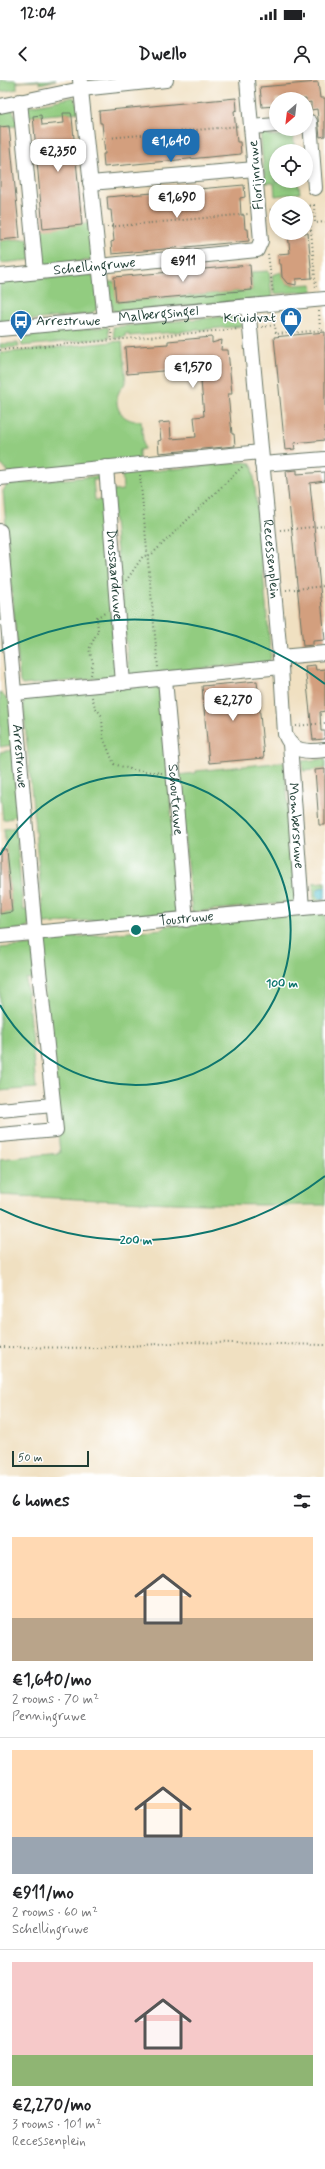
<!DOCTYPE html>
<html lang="en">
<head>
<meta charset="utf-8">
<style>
  body { margin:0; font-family:Mynerve,sans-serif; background:#f6f6f6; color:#202124; height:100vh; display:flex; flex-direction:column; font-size:15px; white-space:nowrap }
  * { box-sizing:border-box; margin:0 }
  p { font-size:13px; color:#757577 }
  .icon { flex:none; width:22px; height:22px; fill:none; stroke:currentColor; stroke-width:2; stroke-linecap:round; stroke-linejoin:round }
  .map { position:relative; height:1397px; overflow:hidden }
  .details { display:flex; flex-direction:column; background:#fff; flex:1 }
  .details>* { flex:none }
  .needle { width:26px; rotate:208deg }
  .controls { position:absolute; left:269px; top:12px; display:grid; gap:8px }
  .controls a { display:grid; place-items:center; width:44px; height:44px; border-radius:50%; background:#fff; box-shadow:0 2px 6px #0003; font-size:20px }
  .scale { position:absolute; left:12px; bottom:10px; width:77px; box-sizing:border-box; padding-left:4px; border:2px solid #1f3d34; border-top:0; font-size:11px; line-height:14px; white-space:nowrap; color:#1f3d34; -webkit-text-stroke:3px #fff; paint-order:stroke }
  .price { position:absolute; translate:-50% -34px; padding:0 9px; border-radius:8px; background:#fff; color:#222; font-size:13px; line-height:26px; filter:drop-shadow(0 1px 2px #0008) }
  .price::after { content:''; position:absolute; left:50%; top:24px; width:12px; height:9px; margin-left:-6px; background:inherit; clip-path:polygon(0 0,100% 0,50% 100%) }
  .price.active { background:#1f6fb2; color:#fff }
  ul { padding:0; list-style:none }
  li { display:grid; align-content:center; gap:8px; height:212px; padding:0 12px }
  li+li { border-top:1px solid #e0e0e0 }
  li span { display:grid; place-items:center; height:124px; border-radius:0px; color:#555 }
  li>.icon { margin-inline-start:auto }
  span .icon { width:72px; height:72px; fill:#fffc; stroke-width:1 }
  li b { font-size:17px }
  h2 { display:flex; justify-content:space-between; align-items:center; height:48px; padding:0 12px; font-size:17px }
  .status { display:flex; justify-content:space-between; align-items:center; height:28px; padding:0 20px; background:#fff; direction:ltr }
  .status svg { height:11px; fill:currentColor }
  header { display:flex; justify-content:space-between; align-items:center; height:52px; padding:0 12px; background:#fff; font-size:18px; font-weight:700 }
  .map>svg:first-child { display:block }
</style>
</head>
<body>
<div class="status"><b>12:04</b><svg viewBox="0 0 49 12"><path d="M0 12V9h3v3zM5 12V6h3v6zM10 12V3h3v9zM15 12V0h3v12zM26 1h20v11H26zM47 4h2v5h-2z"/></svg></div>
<header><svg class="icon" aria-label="back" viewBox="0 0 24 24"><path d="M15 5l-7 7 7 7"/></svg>Dwello<svg class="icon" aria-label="person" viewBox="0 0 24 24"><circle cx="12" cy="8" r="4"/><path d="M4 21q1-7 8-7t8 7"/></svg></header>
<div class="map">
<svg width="325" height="1397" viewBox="0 0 325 1397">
  <rect width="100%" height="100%" fill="#fff"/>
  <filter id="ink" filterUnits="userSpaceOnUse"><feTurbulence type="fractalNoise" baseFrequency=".025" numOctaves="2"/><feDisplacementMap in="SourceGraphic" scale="8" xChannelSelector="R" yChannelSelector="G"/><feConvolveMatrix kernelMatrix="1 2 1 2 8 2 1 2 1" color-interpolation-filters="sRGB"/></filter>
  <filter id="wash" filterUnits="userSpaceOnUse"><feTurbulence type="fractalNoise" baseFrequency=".012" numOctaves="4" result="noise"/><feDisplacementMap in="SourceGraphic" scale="16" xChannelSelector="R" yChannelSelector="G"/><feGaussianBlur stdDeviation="0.9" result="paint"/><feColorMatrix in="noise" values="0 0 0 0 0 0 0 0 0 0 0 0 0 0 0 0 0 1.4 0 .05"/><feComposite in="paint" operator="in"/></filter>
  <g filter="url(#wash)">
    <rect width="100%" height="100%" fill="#f0e0c1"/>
    <path fill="#92cc80" stroke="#58845a" d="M0,0H16L17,2L56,0L40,4L39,0L17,2V9L0,12Z
      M74,17L80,32L24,37L26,27Z
      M13,30L18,46L0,47V31Z
      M267,49L268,56L293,54L295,71H276V101H298L300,113L275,116L274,103H265L260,50Z
      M91,143L93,176L91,180L42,187L35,149Z
      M28,158L31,180L0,183V161Z
      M269,191L272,218L117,232L113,231L112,224H109L107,202H115L117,222L252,210L251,192Z
      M282,192V198H285L287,204L297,205L312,204L313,211L274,214L272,195Z
      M87,194L96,197L97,229L91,234L0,243V202Z
      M230,236L238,238L243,246L129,256V253L125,254V257L114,258L113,247Z
      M108,247L109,258L22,266L21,259L35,254Z
      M122,261L126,303C109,317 117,343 141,341L144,369L139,370V381L8,393L7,390L0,384V273Z
      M18,263L19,267L0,268V264Z
      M244,382L250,383L253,388L271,578L268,582L131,595L129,592L111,411L123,410L122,394Z
      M98,396L100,400H93L95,420H102L117,597L22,605L20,602L3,411L6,406L11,404Z
      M155,605L159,606L181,833L44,844L23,622L27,619V617Z
      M0,612L9,621L12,665L0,667Z
      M13,670L18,732L12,738L3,740L0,709V672Z
      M325,679V689L303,691L302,681Z
      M284,682L297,814L295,822L192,832L178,695L196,693V691Z
      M19,747L22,749L23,761L17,763L23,830H30L29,847L0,853V834L12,832L4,749Z
      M325,802V807L319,808L320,819L325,820L314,821L313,803Z
      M325,830V1125C217,1126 108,1121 0,1115V1079L60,1073L43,898L42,860L163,849L165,846Z
      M34,865L37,898L26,899L36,1008L0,1011V868Z"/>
    <path fill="#57c3cf" stroke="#3b8082" d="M325,807V818L320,819L316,815C317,808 319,808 325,807Z"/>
    <g id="blocks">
      <path fill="#d39f7e" d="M318,2L320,18H325V56L320,57L317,29L311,30V22L306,23V19H276V26L262,27L260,7Z
        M236,18L237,30L234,31L237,62H240L241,74L104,87L103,74H105L102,43H100L99,31Z
        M63,33H71L72,37L82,145L43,149L33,36L41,35L42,45L64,43Z
        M9,46L20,158L0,160V47Z
        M244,105L245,117L240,118L241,135H244L245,149H248L249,161L112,174L111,162L114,161L111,130H108L107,117Z
        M288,153H308L312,198L296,199V205L287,203L282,197L281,184H279L278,174L290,173Z
        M250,185L252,210L116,222L114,197L193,190V187L204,186V189Z
        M325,252V360L294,363L295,369L285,370L274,257Z
        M212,257V263L222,260L221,270H228L232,314H228L232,354H234L235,366L159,373L158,361L161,360L159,343L170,342L171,359L196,357L194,337L204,336L201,301H204L203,289L197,285L185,286L186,289L127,294L125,267L168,264V261Z
        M297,390V394L325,392V401L310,403L325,560L313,561V565L303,566L286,391Z
        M315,585L316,590L325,589V631L320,632L321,651H325V659L313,660L305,586Z
        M257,601L264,678L209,683L202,606Z
        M325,689V745H319L315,690Z
        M0,769H6L12,832L0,834Z"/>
    </g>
  </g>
  <g filter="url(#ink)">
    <use href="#blocks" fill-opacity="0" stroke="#687665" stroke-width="1"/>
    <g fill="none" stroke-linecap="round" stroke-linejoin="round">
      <g stroke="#687665" stroke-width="16">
        <g id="minor">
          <path d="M80,0L105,240"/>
          <path d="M20,21L36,192"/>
          <path d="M0,26L81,9L166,0"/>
          <path d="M306,42H310L315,108"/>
          <path d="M251,47L276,45"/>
          <path d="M90,103L255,89"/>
          <path id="s1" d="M0,196L257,170L261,161L247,0"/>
          <path id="s2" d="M248,226L281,587L285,654C292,673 308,672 325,670"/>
          <path id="s3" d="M0,249L325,219"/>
          <path d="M262,384L325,379"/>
          <path id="s4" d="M106,387L123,603"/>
          <path d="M0,398L261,372"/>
          <path id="s5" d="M0,451L35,853L56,1050L0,1055"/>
          <path d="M280,577L325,573"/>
          <path id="s6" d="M165,599L186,840"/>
          <path d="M16,613L281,587"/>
          <path id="s7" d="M290,664L302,828"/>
          <path id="s8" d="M0,856L325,826"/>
          <path d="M0,1030L53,1025"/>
        </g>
      </g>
      <path stroke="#687665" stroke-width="2" stroke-dasharray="1 3" stroke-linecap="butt" d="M97,59L240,46
        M306,126L314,125L315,143L325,142
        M309,126L316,209
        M270,130L276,129
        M107,147L248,134
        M268,174L273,213
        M319,231L320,250
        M262,247L275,245L276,254L325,250
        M111,249L112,260
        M0,270L238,249
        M140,395L158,588
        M280,450L325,446
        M126,501L143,476L151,475L243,386
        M286,510L325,506
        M91,595L93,583L89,569L98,551L97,537L107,532
        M92,617L95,627L102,636L103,657L114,684L133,690L162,693
        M296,646L325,643
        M0,1267L98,1268L188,1262L325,1265"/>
      <use href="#minor" stroke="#fff" stroke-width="14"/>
    </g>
  </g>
  <g fill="none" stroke="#0f766e" stroke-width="2">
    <path d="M0 775A155 155 0 1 1 0 925"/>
    <path d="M325 1096A310 310 0 0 1 0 1129M0 571A310 310 0 0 1 325 604"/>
  </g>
  <defs>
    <g id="shop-pin" transform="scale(1.15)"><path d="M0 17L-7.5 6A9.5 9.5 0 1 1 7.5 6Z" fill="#1f6fb2" stroke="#fff"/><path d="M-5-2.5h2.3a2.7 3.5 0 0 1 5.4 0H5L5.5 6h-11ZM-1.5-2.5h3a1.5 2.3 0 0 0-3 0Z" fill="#fff"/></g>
    <g id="bus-pin" transform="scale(1.15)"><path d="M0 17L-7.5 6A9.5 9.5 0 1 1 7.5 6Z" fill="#1f6fb2" stroke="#fff"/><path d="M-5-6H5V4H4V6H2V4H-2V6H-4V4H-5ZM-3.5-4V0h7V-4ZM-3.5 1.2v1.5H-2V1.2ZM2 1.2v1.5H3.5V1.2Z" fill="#fff"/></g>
  </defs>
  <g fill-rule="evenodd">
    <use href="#shop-pin" x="291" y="238"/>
    <use href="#bus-pin" x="21" y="241"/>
  </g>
  <g text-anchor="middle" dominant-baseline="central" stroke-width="3" stroke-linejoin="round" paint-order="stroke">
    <g font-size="14" fill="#1f3d34" stroke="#fff">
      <text transform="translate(256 95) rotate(-95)">Florijnruwe</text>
      <text stroke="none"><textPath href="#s1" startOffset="95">Schellingruwe</textPath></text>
      <text stroke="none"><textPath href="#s3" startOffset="159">Malbergsingel</textPath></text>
      <text stroke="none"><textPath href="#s2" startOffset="254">Recessenplein</textPath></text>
      <text stroke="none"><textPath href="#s4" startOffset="108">Drossaardruwe</textPath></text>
      <text stroke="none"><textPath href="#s5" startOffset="226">Arrestruwe</textPath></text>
      <text stroke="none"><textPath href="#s6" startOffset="121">Schoutruwe</textPath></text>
      <text stroke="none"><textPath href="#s7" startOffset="82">Mombersruwe</textPath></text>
      <text stroke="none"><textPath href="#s8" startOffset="187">Toustruwe</textPath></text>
    </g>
    <g font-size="14" fill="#1f3d34" stroke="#fff" text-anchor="end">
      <text x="276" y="238">Kruidvat</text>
      <text x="36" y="241" text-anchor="start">Arrestruwe</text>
    </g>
  </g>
  <circle cx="136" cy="850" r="6" fill="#0f766e" stroke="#fff" stroke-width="2"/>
  <g font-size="12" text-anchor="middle" font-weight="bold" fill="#0f766e" stroke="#fff" stroke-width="3" stroke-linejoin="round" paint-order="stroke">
    <text x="282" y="907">100 m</text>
    <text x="136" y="1164">200 m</text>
  </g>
</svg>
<div class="controls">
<a><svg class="needle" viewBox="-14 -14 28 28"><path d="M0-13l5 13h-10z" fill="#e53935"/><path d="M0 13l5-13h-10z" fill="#757577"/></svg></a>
<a><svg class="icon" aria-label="locate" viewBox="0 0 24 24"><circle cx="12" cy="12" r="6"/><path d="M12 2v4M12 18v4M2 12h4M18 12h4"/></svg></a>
<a><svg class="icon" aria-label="layers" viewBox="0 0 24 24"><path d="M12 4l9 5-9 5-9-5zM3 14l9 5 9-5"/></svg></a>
</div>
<div class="scale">50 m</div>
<b class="price active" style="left:171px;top:83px">€1,640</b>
<b class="price" style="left:58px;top:93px">€2,350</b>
<b class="price" style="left:177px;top:139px">€1,690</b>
<b class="price" style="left:183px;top:203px">€911</b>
<b class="price" style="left:193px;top:309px">€1,570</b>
<b class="price" style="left:233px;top:642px">€2,270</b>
</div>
<section class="details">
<h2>6 homes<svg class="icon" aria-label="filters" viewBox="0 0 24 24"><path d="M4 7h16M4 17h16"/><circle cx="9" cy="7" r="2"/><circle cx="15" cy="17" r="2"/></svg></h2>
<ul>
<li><span style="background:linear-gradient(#ffd9b3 65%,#b9a48a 0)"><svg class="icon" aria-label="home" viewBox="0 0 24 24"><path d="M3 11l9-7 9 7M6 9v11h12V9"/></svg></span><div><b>€1,640/mo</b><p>2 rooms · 70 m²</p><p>Penningruwe</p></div></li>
<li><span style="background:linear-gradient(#ffd9b3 70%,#9aa5b1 0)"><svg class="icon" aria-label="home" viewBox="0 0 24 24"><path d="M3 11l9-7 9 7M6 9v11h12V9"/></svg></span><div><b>€911/mo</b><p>2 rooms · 60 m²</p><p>Schellingruwe</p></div></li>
<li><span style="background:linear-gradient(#f6c9c9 75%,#8fb573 0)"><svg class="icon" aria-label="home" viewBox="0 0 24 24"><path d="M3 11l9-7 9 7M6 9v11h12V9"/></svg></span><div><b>€2,270/mo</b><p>3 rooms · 101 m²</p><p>Recessenplein</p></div></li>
</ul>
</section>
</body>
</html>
